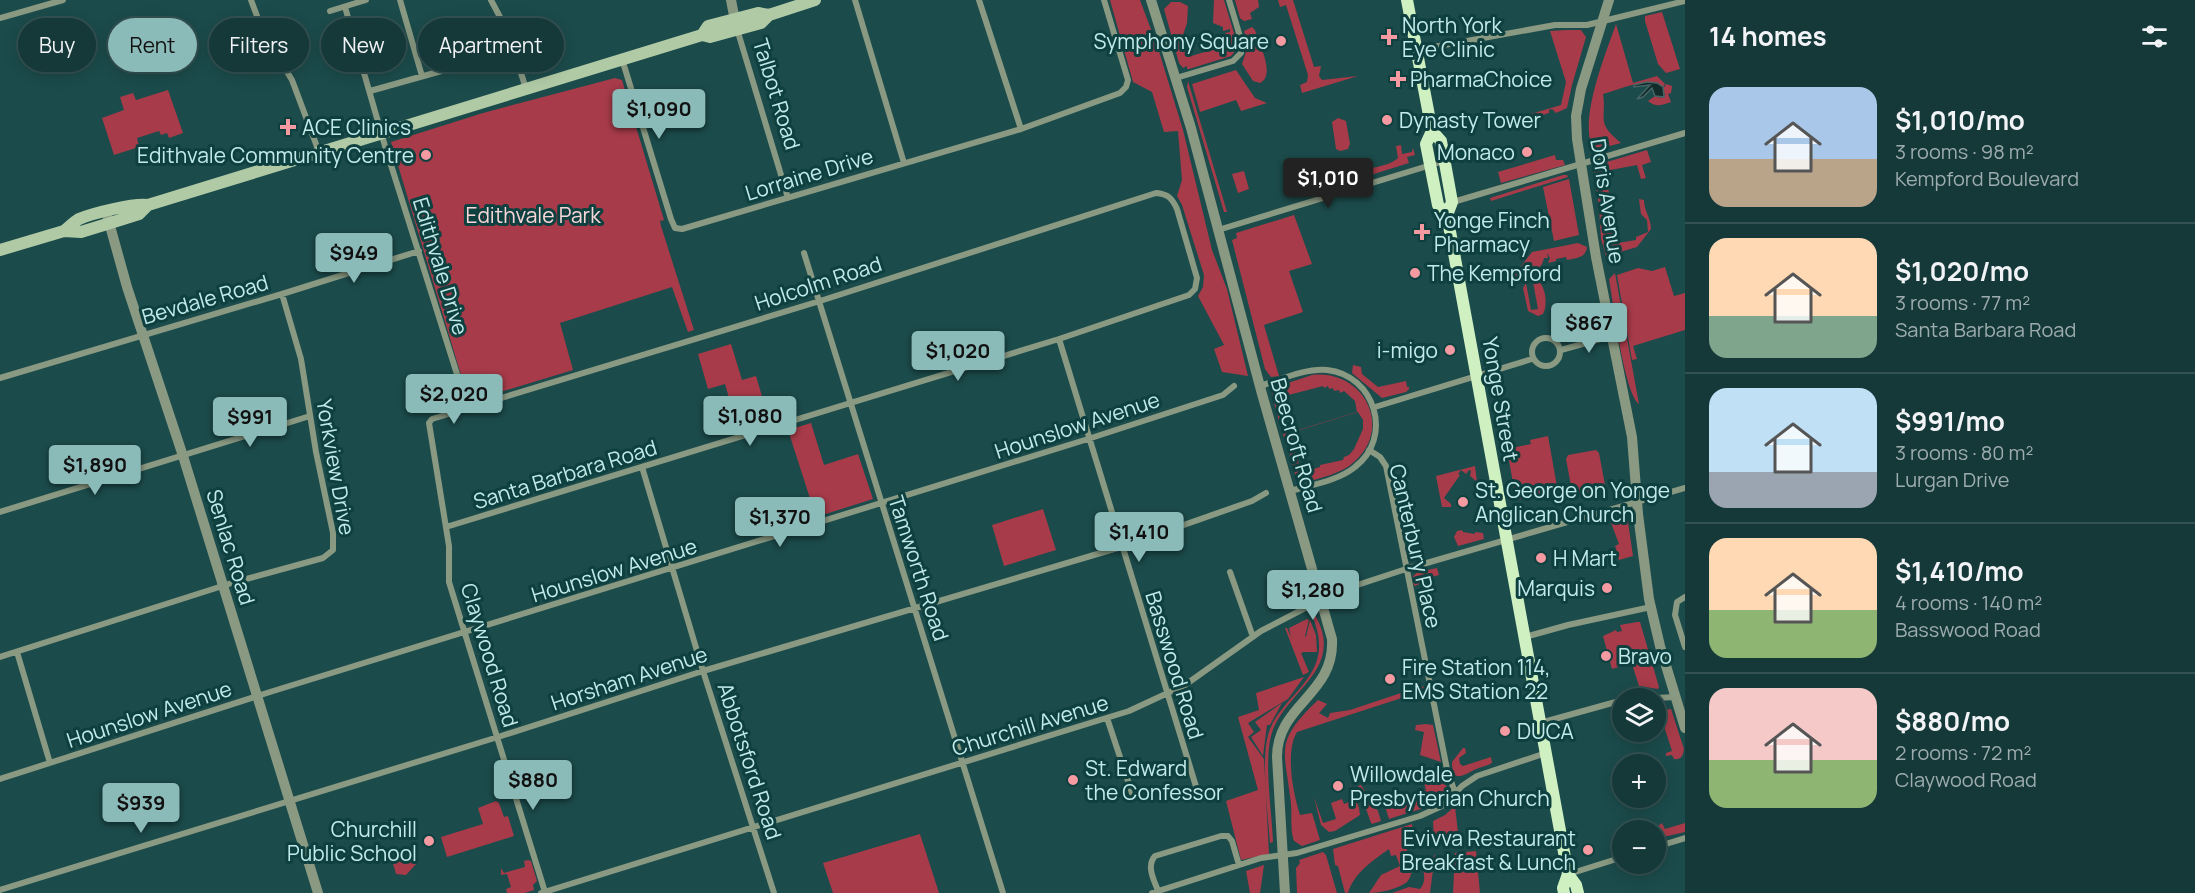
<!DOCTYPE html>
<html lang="en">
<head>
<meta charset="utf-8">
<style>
  body { margin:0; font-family:Manrope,sans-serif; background:#1e3f40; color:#f1f3f6; height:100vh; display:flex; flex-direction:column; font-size:22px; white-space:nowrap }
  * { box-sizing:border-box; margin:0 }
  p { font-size:20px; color:#9dacae }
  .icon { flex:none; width:33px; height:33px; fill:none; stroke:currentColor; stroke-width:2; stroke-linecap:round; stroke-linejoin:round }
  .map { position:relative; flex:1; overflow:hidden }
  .sheet { display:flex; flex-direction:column; background:#153838; width:510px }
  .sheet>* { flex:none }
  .hud { position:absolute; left:18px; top:18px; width:570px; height:54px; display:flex; gap:12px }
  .controls { position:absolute; left:1612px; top:688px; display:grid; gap:12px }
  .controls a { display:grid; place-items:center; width:54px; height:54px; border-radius:50%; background:#153838; box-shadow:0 3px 15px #0003,0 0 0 2px #345253; font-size:30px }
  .price { position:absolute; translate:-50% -51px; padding:0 14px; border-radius:6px; background:#8bbbb9; color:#111; font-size:20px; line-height:39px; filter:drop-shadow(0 2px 3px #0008) }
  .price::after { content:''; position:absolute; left:50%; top:36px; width:18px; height:14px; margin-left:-9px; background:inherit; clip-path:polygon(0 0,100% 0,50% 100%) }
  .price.active { background:#222; color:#fff }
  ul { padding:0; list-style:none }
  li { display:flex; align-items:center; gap:18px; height:150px; padding:0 24px }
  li+li { border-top:2px solid #345253 }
  li span { display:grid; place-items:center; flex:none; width:168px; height:120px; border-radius:18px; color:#555 }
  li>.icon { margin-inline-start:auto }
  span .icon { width:72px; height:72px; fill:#fffc; stroke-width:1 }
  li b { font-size:26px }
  h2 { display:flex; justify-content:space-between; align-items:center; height:72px; padding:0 24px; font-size:26px }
  .pill { padding:0 21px; border-radius:27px; background:#153838; box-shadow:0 3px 15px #0003,0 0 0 2px #345253; font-size:21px; line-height:54px }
  .pill.active { background:#8bbbb9; color:#111 }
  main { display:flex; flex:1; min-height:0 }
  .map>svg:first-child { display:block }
</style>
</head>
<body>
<main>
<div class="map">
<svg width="1685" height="893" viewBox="0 0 1685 893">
  <rect width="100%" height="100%" fill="#1c4b4b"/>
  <path fill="#a73b49" d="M1110,0H1140L1158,48L1183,130L1212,250L1227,289L1248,376L1222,372L1214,349L1224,345L1198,296L1203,287L1204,275L1182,205L1177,196L1182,180L1178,131L1164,132L1152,92L1133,82Z
    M1214,0H1224L1237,43V49L1231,56L1189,69H1187V66L1183,68L1179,63L1164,9L1171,2H1180L1188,6L1187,23L1182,38L1188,57L1228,45L1225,33L1230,32V29L1223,31V27L1213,23Z
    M1235,0H1258L1259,7L1250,13L1252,19L1244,21L1240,18Z
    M1278,0H1293L1314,67L1321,66L1319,76L1322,80L1358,76L1302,93L1300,85L1307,82L1308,75L1286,5L1280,7Z
    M1662,12L1680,69L1666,73L1658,64L1645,21V16Z
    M1616,24L1633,83L1657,76L1665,84L1663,87C1645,76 1622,89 1603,94C1607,119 1595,122 1621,143L1594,150C1577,123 1606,53 1616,24Z
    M1252,27L1255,30C1259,44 1276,75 1260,83L1253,81L1242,64L1248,46L1244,31Z
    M1566,30H1581L1586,37L1572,85L1567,108L1556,113L1552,109L1549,110V113L1523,121L1521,117L1561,105L1566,82L1550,31Z
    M1236,70L1255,98L1267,103L1241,111L1236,100L1200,112L1192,84Z
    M615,78L622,80L664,220L660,221L661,226L694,330L688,332L672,287L560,323L573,370L477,399L467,395L391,142L483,113Z
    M1188,81L1227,212H1224L1187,87Z
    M1666,84L1672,86L1671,93L1668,94L1671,102C1662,105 1656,108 1648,101L1655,96L1661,98L1665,95L1663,89Z
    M168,90L183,133L169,138L167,133L161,135L159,131L137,138L139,147L114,155L102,118L124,110L120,97L133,93L136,100Z
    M1338,118L1346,121L1350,144L1348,149L1340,151L1336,149L1332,122Z
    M1401,145L1402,154L1412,152L1413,148L1415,155L1407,157L1409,163L1345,183C1342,178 1337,167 1342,161L1345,172C1360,169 1388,168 1398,158L1396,146Z
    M1647,150L1651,162L1642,165L1646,178L1641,179L1637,165L1605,171L1618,243L1636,240V237L1648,232L1647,220L1641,214L1639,199L1644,200C1644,211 1651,218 1651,229L1637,247L1606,256L1601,239L1599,206L1594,172L1599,169L1598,165L1600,164Z
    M1555,155L1556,160H1563L1565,165L1501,183L1498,172Z
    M1244,171L1249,189L1238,193L1232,174Z
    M1563,175H1567L1568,177L1491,201L1490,198Z
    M1569,179L1579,235L1554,241L1543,187Z
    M1294,215L1312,264L1289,271L1303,312L1264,325L1279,376L1271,377L1265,369L1232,240L1237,238L1236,233Z
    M1578,243L1587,247C1586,258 1576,258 1567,260L1566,257L1556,259V261L1548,263L1550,258L1547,253L1548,258H1544C1540,277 1521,274 1505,277L1504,275L1515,274L1532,252Z
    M1665,267L1674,296L1685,293V330L1633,346L1637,359L1632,360L1617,275L1638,268L1652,271Z
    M1615,273L1639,404C1624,393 1613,301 1609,279Z
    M1536,279C1546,285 1548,305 1543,314L1538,316L1528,311L1523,288L1526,283L1531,310L1538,309L1533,282Z
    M731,344L742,380L756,376L769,420L738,429L725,384L708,389L698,354Z
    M1353,365L1361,367L1362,374L1378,387L1406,381L1407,387H1409V389L1406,392L1382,398L1352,373Z
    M1312,375C1363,369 1394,427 1354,462C1341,474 1320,478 1303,483L1302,480L1296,477L1289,451L1295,446L1300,470L1307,471L1320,467V465L1343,460L1344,457L1349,455L1354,449L1363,429V420L1358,412L1290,433L1292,440L1285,441L1283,434L1294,429L1295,431L1357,412L1355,401L1344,391L1340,393L1339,390L1334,391L1333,388L1329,389L1328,386L1324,388L1323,386L1277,398L1285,422L1280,424L1272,396L1273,388Z
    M811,423L824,465L858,454L873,499L816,517L788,430Z
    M1548,436L1558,492L1516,500L1507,449L1531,444L1530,440Z
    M1596,450L1599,453L1605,485L1603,489L1575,494L1572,491L1566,459L1568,455Z
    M1475,466L1477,482L1470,476L1471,471L1469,470L1466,474L1461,470L1458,474L1460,475L1444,498L1451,504V507H1442L1436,476Z
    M1043,509L1056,550L1004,566L992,525Z
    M1620,517L1626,518L1628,522L1633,556L1619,560L1617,554L1607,558L1606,554L1617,551L1615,546L1619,544L1610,520Z
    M1462,530L1463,532L1475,534V532L1483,533L1484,539L1458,546L1454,537L1457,531Z
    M1437,568L1439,575L1421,580L1420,584L1414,586L1413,576L1418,572Z
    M1315,615C1347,671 1283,691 1271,736C1264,762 1272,814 1273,842L1270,843C1268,814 1261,762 1268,735C1277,701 1321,682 1319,644C1319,635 1316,626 1313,617Z
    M1307,619L1309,620L1305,636L1306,637L1310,620L1316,635L1317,652H1304L1301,653L1309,672L1303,675L1285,628H1287L1291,637L1289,628Z
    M1637,622H1640L1659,687L1658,689L1639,686L1631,661V663L1612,669L1603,636L1616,630L1617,632L1622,631L1620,625Z
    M1304,677L1288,699L1248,723L1254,732L1248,737L1264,759L1269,854L1241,860L1226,801L1258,790L1238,717L1259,710L1256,693Z
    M1422,686L1426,688L1427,696L1422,697L1420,692L1297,732C1285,752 1293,793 1300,815L1312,813L1320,840L1302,846L1294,841C1290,830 1292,816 1291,804C1285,749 1273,743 1318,700L1327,704L1319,713L1328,718L1330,713L1350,710Z
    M1282,703L1270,725H1267L1263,756L1251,737L1261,730L1255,722Z
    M1656,703H1661L1663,710L1671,709L1684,749C1683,756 1681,760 1674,759L1672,755L1666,756V753L1672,751C1668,738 1663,724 1659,711L1656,712Z
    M1426,724L1433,725L1441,762L1420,755L1424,732L1415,730L1416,725Z
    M1463,748H1465L1466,753L1459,758L1460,764L1463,766L1491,757L1492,763C1487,766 1480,767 1474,770C1461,777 1452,782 1452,762Z
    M1430,767L1433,775L1444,778L1447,789L1445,795L1430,806L1389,819L1383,800L1389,797L1392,804L1420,796L1419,793L1426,790L1422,776L1429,772Z
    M1350,783L1359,808L1360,815L1335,831L1329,832L1321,825L1314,797L1323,823L1336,819L1331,803L1342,799L1344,804L1355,800Z
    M1361,785L1378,811L1381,821L1372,824L1371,823L1358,786Z
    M496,801L499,803L504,817L508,816L514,836L447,857L441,837L483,824L478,808Z
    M1455,806L1458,833L1457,835L1434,840L1433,821L1445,815Z
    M1662,823L1665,829L1685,823V832L1659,838L1655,828Z
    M1412,824L1413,835H1407V863L1413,864C1412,870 1411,878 1407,882C1398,889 1380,893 1369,893L1381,875L1400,866L1396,855L1391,856L1389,849C1372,861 1354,873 1348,893H1345L1338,866L1335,865L1333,849Z
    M920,834L939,893H833L823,863Z
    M1476,851L1480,893H1453L1455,853Z
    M1323,852L1326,855L1337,893H1297L1296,868L1300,863L1299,860Z
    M1435,854L1430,893H1392L1409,887L1420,889C1426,882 1425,873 1421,865H1429Z
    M399,856L416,859L417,863L406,875L396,874L392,860Z
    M528,860L531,861L537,881L533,885L534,890L525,893H507L506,889L511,887L507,874L501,875V868L504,873L525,867L524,861Z
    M1264,865L1260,893H1250L1246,871Z"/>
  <path fill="#122c2c" stroke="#476565" stroke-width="1.5" d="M1647,82L1657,83L1663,87L1664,97L1655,96L1652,88L1643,97L1637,99L1650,85L1634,87V85Z"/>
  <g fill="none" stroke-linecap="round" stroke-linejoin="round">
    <path stroke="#899982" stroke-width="6" d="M251,0L263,32L292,80L319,152
      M400,0L422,76
      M491,0L509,34L526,89
      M855,0L904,163
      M979,0L1021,129
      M345,7L385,146L468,409
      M330,11L366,0
      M0,18L63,0
      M737,29L788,198
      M1417,50L1555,25H1587L1685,1
      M622,59L671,219L675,228L682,229L1021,129L1120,93L1126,87L1128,80L1104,0
      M1176,78L1233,61L1241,53L1242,43L1229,0
      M370,91L445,70
      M1453,202L1685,133
      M1218,230L1444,161
      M804,253L1003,893
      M1532 352a14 14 0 1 1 28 0a14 14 0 1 1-28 0Z
      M1059,339L1198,793
      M1561,350L1611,336
      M0,378L282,294L419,251
      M1260,386C1280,380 1305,368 1327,370C1375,375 1394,437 1355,467C1338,481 1311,485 1290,491
      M1375,407L1532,359
      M1369,450L1380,457L1386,466L1447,769L1455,793
      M642,467L703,671L774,893
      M0,512L310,416
      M446,527L1059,339L1189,295L1195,289L1197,278L1177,209C1172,198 1168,194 1156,193L820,301L432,419L429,423L449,546V582L545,892
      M1230,572L1253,637
      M1685,597L1677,602L1675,615L1685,647
      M1525,637L1568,625L1651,607
      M17,652L50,763
      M0,657L235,582L323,558L333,550V533L316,452L301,359L282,294
      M1637,699L1675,697
      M1107,718L1132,793
      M1540,723L1623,700
      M0,779L270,692L1088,439L1223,395L1234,386
      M1656,847L1685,838
      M1569,874L1623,857
      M0,890L498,737L703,671L1121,547L1252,501L1266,493
      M1158,891C1154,880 1146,866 1155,856L1221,836H1228L1232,841L1239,865
      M541,893L1129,711L1185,685L1261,631L1336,592L1406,569L1685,488
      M1152,893L1261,858L1297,853L1420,816L1444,805L1462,786L1477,776L1546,753"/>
    <path stroke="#899982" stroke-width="10" d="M731,0L736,26
      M1151,0L1191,128L1262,394L1332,639C1335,695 1277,704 1277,757L1285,893
      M1609,0L1581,89L1576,116L1577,139L1596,257L1632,437L1638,514L1649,599L1660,646L1685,728
      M107,215L127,287L183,456L318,893"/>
    <path stroke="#b1caa6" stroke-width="12" d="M702,35L708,26L758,13L769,15L815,0
      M64,231C69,227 74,222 79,219C93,213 134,203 148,205L702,35L710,37L761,23L769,15
      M0,250L64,231L81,232L120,220L139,214L148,205"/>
    <path stroke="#cff0c1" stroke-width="12" d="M1407,0L1432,131L1441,141L1452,202L1447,215
      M1432,131L1426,144L1438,205L1447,215L1568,874L1576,885L1578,893
      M1564,893L1563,888L1568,874"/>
  </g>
  <g fill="#f49aa0" stroke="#0f4040" stroke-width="2">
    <path d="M1386 28h6v6h6v6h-6v6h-6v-6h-6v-6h6z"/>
    <circle cx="1281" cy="41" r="6"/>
    <path d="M1395 70h6v6h6v6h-6v6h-6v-6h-6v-6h6z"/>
    <circle cx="1387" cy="120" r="6"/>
    <path d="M285 118h6v6h6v6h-6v6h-6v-6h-6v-6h6z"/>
    <circle cx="1527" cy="152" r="6"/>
    <circle cx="426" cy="155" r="6"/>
    <path d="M1419 223h6v6h6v6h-6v6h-6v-6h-6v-6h6z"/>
    <circle cx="1415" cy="273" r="6"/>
    <circle cx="1450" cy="350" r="6"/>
    <circle cx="1463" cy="502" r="6"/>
    <circle cx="1541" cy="558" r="6"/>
    <circle cx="1607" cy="588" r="6"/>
    <circle cx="1606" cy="656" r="6"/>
    <circle cx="1390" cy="679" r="6"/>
    <circle cx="1505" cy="731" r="6"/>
    <circle cx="1073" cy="780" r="6"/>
    <circle cx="1338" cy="786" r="6"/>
    <circle cx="429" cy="841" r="6"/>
    <circle cx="1588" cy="850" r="6"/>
  </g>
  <g text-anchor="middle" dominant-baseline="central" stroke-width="6" stroke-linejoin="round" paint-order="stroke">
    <g font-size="21" fill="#c2eaea" stroke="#0f4040" text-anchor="start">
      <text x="1402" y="25">North York<tspan x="1402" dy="24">Eye Clinic</tspan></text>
      <text x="1269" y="41" text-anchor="end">Symphony Square</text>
      <text x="1410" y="79">PharmaChoice</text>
      <text x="1399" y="120">Dynasty Tower</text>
      <text x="302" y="127">ACE Clinics</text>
      <text x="1515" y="152" text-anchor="end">Monaco</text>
      <text x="414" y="155" text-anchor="end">Edithvale Community Centre</text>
      <text x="1434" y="220">Yonge Finch<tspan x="1434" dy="24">Pharmacy</tspan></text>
      <text x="1427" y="273">The Kempford</text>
      <text x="1438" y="350" text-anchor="end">i-migo</text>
      <text x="1475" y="490">St. George on Yonge<tspan x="1475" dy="24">Anglican Church</tspan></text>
      <text x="1553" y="558">H Mart</text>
      <text x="1595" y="588" text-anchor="end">Marquis</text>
      <text x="1618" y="656">Bravo</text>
      <text x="1402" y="667">Fire Station 114,<tspan x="1402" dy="24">EMS Station 22</tspan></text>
      <text x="1517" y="731">DUCA</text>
      <text x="1085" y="768">St. Edward<tspan x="1085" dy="24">the Confessor</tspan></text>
      <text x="1350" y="774">Willowdale<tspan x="1350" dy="24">Presbyterian Church</tspan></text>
      <text x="417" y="829" text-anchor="end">Churchill<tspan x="417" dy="24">Public School</tspan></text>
      <text x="1576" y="838" text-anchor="end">Evivva Restaurant<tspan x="1576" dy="24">Breakfast &amp; Lunch</tspan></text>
    </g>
    <g font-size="21" fill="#c2eaea" stroke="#0f4040">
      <text transform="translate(777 94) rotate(73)">Talbot Road</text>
      <text transform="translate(809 174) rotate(-17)">Lorraine Drive</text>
      <text transform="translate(1608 201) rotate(81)">Doris Avenue</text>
      <text transform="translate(441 266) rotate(73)">Edithvale Drive</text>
      <text transform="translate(818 283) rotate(-18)">Holcolm Road</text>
      <text transform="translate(205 299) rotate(-16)">Bevdale Road</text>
      <text transform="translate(1501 399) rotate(80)">Yonge Street</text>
      <text transform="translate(1077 425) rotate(-18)">Hounslow Avenue</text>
      <text transform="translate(1297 445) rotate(74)">Beecroft Road</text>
      <text transform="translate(336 467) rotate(80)">Yorkview Drive</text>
      <text transform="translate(565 474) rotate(-17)">Santa Barbara Road</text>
      <text transform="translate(1416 546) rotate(77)">Canterbury Place</text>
      <text transform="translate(231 547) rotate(73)">Senlac Road</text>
      <text transform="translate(919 568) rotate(72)">Tamworth Road</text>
      <text transform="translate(614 570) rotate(-17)">Hounslow Avenue</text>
      <text transform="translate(490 655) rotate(73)">Claywood Road</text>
      <text transform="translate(1175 665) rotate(73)">Basswood Road</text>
      <text transform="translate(629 678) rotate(-18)">Horsham Avenue</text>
      <text transform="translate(149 714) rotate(-18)">Hounslow Avenue</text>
      <text transform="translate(1030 725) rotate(-17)">Churchill Avenue</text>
      <text transform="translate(750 761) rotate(72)">Abbotsford Road</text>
    </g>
    <g font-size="21" fill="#f9d7d8" stroke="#0f4040">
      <text x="533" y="215">Edithvale Park</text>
    </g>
  </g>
</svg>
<div class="controls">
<a><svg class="icon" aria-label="layers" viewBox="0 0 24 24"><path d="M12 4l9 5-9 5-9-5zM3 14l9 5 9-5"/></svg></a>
<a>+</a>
<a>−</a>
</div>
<b class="price" style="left:659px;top:140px">$1,090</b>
<b class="price active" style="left:1328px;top:209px">$1,010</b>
<b class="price" style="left:354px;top:284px">$949</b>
<b class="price" style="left:1589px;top:354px">$867</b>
<b class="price" style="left:958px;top:382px">$1,020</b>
<b class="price" style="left:454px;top:425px">$2,020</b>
<b class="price" style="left:750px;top:447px">$1,080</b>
<b class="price" style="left:250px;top:448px">$991</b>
<b class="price" style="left:95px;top:496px">$1,890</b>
<b class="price" style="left:780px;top:548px">$1,370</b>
<b class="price" style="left:1139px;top:563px">$1,410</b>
<b class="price" style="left:1313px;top:621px">$1,280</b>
<b class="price" style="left:533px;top:811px">$880</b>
<b class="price" style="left:141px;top:834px">$939</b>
<div class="hud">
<a class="pill">Buy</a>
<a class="pill active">Rent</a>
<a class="pill">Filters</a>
<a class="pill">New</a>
<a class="pill">Apartment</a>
</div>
</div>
<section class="sheet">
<h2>14 homes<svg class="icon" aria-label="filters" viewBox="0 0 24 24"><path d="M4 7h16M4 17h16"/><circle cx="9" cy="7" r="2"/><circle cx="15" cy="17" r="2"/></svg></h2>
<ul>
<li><span style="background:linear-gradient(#a9c7e8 60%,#b9a48a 0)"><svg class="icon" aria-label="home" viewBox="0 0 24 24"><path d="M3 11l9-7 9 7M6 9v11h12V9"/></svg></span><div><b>$1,010/mo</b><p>3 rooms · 98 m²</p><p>Kempford Boulevard</p></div></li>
<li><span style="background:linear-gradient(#ffd9b3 65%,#7fa58c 0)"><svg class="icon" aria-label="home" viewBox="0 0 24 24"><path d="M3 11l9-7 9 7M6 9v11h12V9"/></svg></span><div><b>$1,020/mo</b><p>3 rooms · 77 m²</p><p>Santa Barbara Road</p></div></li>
<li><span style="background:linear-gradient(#bfe0f5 70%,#9aa5b1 0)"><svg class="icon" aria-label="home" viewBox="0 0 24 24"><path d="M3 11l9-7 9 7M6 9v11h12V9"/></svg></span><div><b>$991/mo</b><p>3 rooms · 80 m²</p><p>Lurgan Drive</p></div></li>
<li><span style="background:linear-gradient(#ffd9b3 60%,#8fb573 0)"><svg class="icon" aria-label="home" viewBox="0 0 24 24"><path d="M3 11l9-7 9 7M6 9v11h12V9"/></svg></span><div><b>$1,410/mo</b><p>4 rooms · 140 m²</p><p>Basswood Road</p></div></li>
<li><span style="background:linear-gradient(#f6c9c9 60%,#8fb573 0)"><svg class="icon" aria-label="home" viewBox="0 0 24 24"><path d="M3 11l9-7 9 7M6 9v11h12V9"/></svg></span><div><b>$880/mo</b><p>2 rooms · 72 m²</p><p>Claywood Road</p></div></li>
</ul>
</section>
</main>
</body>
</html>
